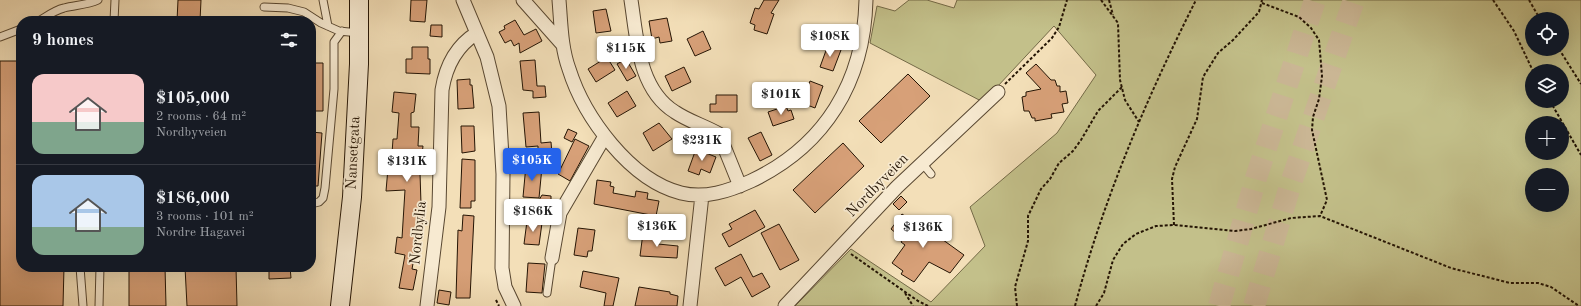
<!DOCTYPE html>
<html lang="en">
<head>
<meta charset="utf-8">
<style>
  body { margin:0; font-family:"Old Standard TT",serif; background:#242831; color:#f1f3f6; height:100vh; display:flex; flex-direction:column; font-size:15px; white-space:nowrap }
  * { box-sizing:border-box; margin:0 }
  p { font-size:13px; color:#9ea1a6 }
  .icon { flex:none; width:22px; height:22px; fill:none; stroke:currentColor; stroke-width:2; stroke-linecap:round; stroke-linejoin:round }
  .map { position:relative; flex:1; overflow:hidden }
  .details { position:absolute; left:16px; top:16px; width:300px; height:256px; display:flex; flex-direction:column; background:#171b24; border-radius:16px; box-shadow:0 4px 16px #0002 }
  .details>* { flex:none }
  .fabs { position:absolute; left:1525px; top:12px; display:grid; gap:8px }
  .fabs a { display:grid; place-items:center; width:44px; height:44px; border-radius:50%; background:#171b24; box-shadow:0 4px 16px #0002; font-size:20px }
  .price { position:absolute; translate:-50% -34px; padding:0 9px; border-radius:4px; background:#fff; color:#222; font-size:13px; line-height:26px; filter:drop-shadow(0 1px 2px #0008) }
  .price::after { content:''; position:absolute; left:50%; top:24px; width:12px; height:9px; margin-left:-6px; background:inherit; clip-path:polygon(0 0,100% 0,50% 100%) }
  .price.current { background:#2563eb; color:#fff }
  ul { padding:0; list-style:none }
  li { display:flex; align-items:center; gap:12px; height:100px; padding:0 16px }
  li+li { border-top:1px solid #363941 }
  li span { display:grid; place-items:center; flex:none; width:112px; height:80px; border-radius:12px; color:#555 }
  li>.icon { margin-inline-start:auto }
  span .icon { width:48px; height:48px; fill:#fffc; stroke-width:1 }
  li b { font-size:17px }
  h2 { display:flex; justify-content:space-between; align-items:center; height:48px; padding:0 16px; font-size:17px }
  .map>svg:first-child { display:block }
</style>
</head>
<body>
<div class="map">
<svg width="1581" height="306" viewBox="0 0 1581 306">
  <rect width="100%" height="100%" fill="#f3dfb8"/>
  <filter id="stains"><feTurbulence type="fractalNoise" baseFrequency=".005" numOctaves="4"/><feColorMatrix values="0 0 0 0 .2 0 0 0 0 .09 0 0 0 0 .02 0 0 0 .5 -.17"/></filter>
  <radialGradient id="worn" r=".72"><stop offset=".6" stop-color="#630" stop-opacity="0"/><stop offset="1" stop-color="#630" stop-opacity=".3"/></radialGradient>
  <path fill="#c3c08a" stroke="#746a47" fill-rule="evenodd" d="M909,0H927L954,8L957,0H1581V306H795L851,249L931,302L985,246L970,207L1057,133L1096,75L1054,26L983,102L870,43L877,6L895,11ZM1532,19H1562V49H1532ZM1532,71H1562V101H1532ZM1532,123H1562V153H1532ZM1532,175H1562V205H1532Z"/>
  <path fill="#d7a078" stroke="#241404" d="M178,0H201L200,21H177Z
    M411,0H427L425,22L410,21Z
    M764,0H779L771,13L774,14L767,34L754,30L755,25L750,23L755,8L759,9Z
    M606,9L611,31L596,33L593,11Z
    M667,18L672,41L660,43L659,37L652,39L649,21Z
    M515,20L524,35L536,29L542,41L520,53L519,43L514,46L511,40L505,43L499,32L505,29L504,26Z
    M431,25H442V37L430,36Z
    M703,31L711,49L695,56L687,39Z
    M828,45L841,50L833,71L820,67Z
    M412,47H428V59H430V74L406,73V59H412Z
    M604,59L605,61L608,59L615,70L596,82L588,69Z
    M626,59L636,76L627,81L617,64Z
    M535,60L537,86H545L546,97L533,98V91L523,90L520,61Z
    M0,61H21V267H64L63,306H0Z
    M311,63H323V111H311Z
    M1036,64L1051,80H1055L1057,86H1060V92L1066,91L1068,103L1062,104L1064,112L1051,114L1052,118L1035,121V118H1032L1029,111H1024L1022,97L1026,96V92L1041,89L1026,73Z
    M684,67L691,82L672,91L665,76Z
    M908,74L930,96L881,143L859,121Z
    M470,79V85H472L474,108L458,109L457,80Z
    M810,81L823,86L815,108L802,103Z
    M627,91L636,106L617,117L608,103Z
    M394,92L416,94L414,112L411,113V127H419L418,146H423L420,173L421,204H423L422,231H419L412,269L417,270L413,290L399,288L405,255L395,253L397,237L402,238L405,190L386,191L388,168H391L393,139H397L399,113L392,112Z
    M716,95H737V112H710V104H716Z
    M786,106L788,111L791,110L794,119L773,126L768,112Z
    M539,112L541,143L551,142L552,154L538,155V146L526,147L523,113Z
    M659,123L672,139L653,151L643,133Z
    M461,126H474L475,151L462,153Z
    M568,129L577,133L572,142L564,138Z
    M311,132L322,133L318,186H311Z
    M761,132L772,155L760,161L748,138Z
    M575,139L589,146L570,181L558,174Z
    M843,143L864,166L815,213L793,190Z
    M696,149L716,157L710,173L701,169L699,175L688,171Z
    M462,159L475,160V201H471V208H460Z
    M526,165L542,167L539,198L523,197Z
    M597,180L611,182L610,186L614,187L613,193L635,197L636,191L648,193L647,199L659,201L656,216L594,204Z
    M542,195L551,196V205H536Z
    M901,196L907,202L899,210L893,204Z
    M755,210L765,227L729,247L722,234L732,229L729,224Z
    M902,214L915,223L917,220L929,229L931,226L942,234L939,237L964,255L950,273L929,262L914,282L901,274L903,271L892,263L905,245L901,242L903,239L891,229Z
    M463,215L474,216L470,298H456L458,230L462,231Z
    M527,221L542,223L539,245L524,244Z
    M779,224L799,260L780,270L761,233Z
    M578,228L595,230L592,251H588L587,257L574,255Z
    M643,233L659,235L658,244L678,246L677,258L640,256Z
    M741,254L753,277L762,273L770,287L752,297L741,277L725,286L715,268Z
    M528,263L545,264L542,293L526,292Z
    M129,267H165L166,306H129Z
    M185,267H236L237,306H187Z
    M269,267H290L291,278L269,279Z
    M583,271L619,278L613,306H604L606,293L580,287Z
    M639,287L670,292V294L678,296L677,306H635Z
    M439,290L451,292L449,305L437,303Z"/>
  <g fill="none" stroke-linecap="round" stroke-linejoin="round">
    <path stroke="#cab694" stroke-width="22" stroke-dasharray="22 11" stroke-linecap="butt" d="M1219,306L1256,178L1315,0
      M1254,306L1291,183L1354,0"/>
    <g stroke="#584731" stroke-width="9">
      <path id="service" d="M323,0L328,26
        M264,7L288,8L304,12L321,23L339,31L359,33
        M39,21C47,16 55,10 64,8C76,5 87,5 98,0
        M114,21L115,0
        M0,37L21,29
        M922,163L931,174
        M311,204L319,202L323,198L325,188L334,89V42L342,31
        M80,267L83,306
        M547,293L552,258
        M99,306L100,267"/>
    </g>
    <g stroke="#584731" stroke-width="15">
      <path id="minor" d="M463,0L487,57L499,106L503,174L502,268L505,287L514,306
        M523,0L563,45
        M559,0C561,23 561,47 569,69C584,117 630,180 681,193C705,199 729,191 751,181C825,146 864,82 866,0
        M631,0C637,38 638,89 675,112C688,121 705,126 719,134L740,186
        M552,258L560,213L605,136
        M427,306L439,207L442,90C446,65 456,46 477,33
        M690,306L702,195
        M785,306L897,187L998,92"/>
    </g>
    <g stroke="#241404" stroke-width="20">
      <path id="secondary" d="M340,306L352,197L359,64V0"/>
    </g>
    <path stroke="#241404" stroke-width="2" stroke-dasharray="3 2" stroke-linecap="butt" d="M1101,0L1118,23L1120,80L1125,100L1139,122
      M1109,0L1113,15
      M1493,0L1514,31L1533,71
      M1529,0L1540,19
      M1262,3L1299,17L1311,28L1319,40L1322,76L1319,99L1313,117L1312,130L1327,200L1320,216
      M1559,49L1581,84
      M1005,84L1052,38L1059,27L1067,0
      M1550,101L1581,155
      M1174,225L1172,179L1175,167L1197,119L1203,77L1218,53L1233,40L1259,12L1262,0
      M851,254L918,301L928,306
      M905,293L913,306
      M496,300L499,306
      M1017,306L1015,287L1028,241V216L1041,189L1050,179L1059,163L1073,151L1081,140L1098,111L1122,87
      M1075,306C1103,200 1147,97 1196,0
      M1096,306L1104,293L1113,260L1123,244L1136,234L1156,226L1174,225L1235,231L1251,229L1291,218L1320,216L1451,268L1510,283H1538L1551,287L1579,306"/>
    <use href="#service" stroke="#f7ead1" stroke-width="7"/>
    <use href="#minor" stroke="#f7ead1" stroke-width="13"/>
    <use href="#secondary" stroke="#f7ead1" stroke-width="18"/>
  </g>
  <g text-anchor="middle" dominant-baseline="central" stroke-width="3.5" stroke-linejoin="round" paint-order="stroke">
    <g font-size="15" fill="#241404" stroke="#f7ead1">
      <text transform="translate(354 153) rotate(-87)">Nansetgata</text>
      <text transform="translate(878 186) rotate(-46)">Nordbyveien</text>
      <text transform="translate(419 233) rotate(-84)">Nordbylia</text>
    </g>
  </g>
  <rect width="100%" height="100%" filter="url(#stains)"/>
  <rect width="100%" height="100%" fill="url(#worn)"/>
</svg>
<div class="fabs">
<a><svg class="icon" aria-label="locate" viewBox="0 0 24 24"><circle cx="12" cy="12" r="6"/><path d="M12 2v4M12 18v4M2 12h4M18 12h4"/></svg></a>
<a><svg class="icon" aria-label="layers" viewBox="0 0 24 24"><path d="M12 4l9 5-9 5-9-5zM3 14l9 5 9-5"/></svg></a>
<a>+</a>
<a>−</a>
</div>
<b class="price" style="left:830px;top:58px">$108K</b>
<b class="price" style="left:626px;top:70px">$115K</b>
<b class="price" style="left:781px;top:116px">$101K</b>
<b class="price" style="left:702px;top:162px">$231K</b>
<b class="price current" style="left:532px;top:182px">$105K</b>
<b class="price" style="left:407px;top:183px">$131K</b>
<b class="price" style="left:533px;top:233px">$186K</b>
<b class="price" style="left:657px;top:248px">$136K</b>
<b class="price" style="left:923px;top:249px">$136K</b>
<section class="details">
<h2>9 homes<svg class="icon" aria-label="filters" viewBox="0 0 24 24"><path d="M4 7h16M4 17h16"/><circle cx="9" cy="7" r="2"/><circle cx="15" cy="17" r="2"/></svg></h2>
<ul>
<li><span style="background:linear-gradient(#f6c9c9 60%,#7fa58c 0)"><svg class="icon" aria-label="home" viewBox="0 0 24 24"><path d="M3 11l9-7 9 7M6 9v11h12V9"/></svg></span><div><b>$105,000</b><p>2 rooms · 64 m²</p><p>Nordbyveien</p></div></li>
<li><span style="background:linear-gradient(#a9c7e8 65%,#7fa58c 0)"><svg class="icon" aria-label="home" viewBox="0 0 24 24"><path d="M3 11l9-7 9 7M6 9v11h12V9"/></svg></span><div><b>$186,000</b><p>3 rooms · 101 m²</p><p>Nordre Hagavei</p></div></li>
</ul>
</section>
</div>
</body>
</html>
